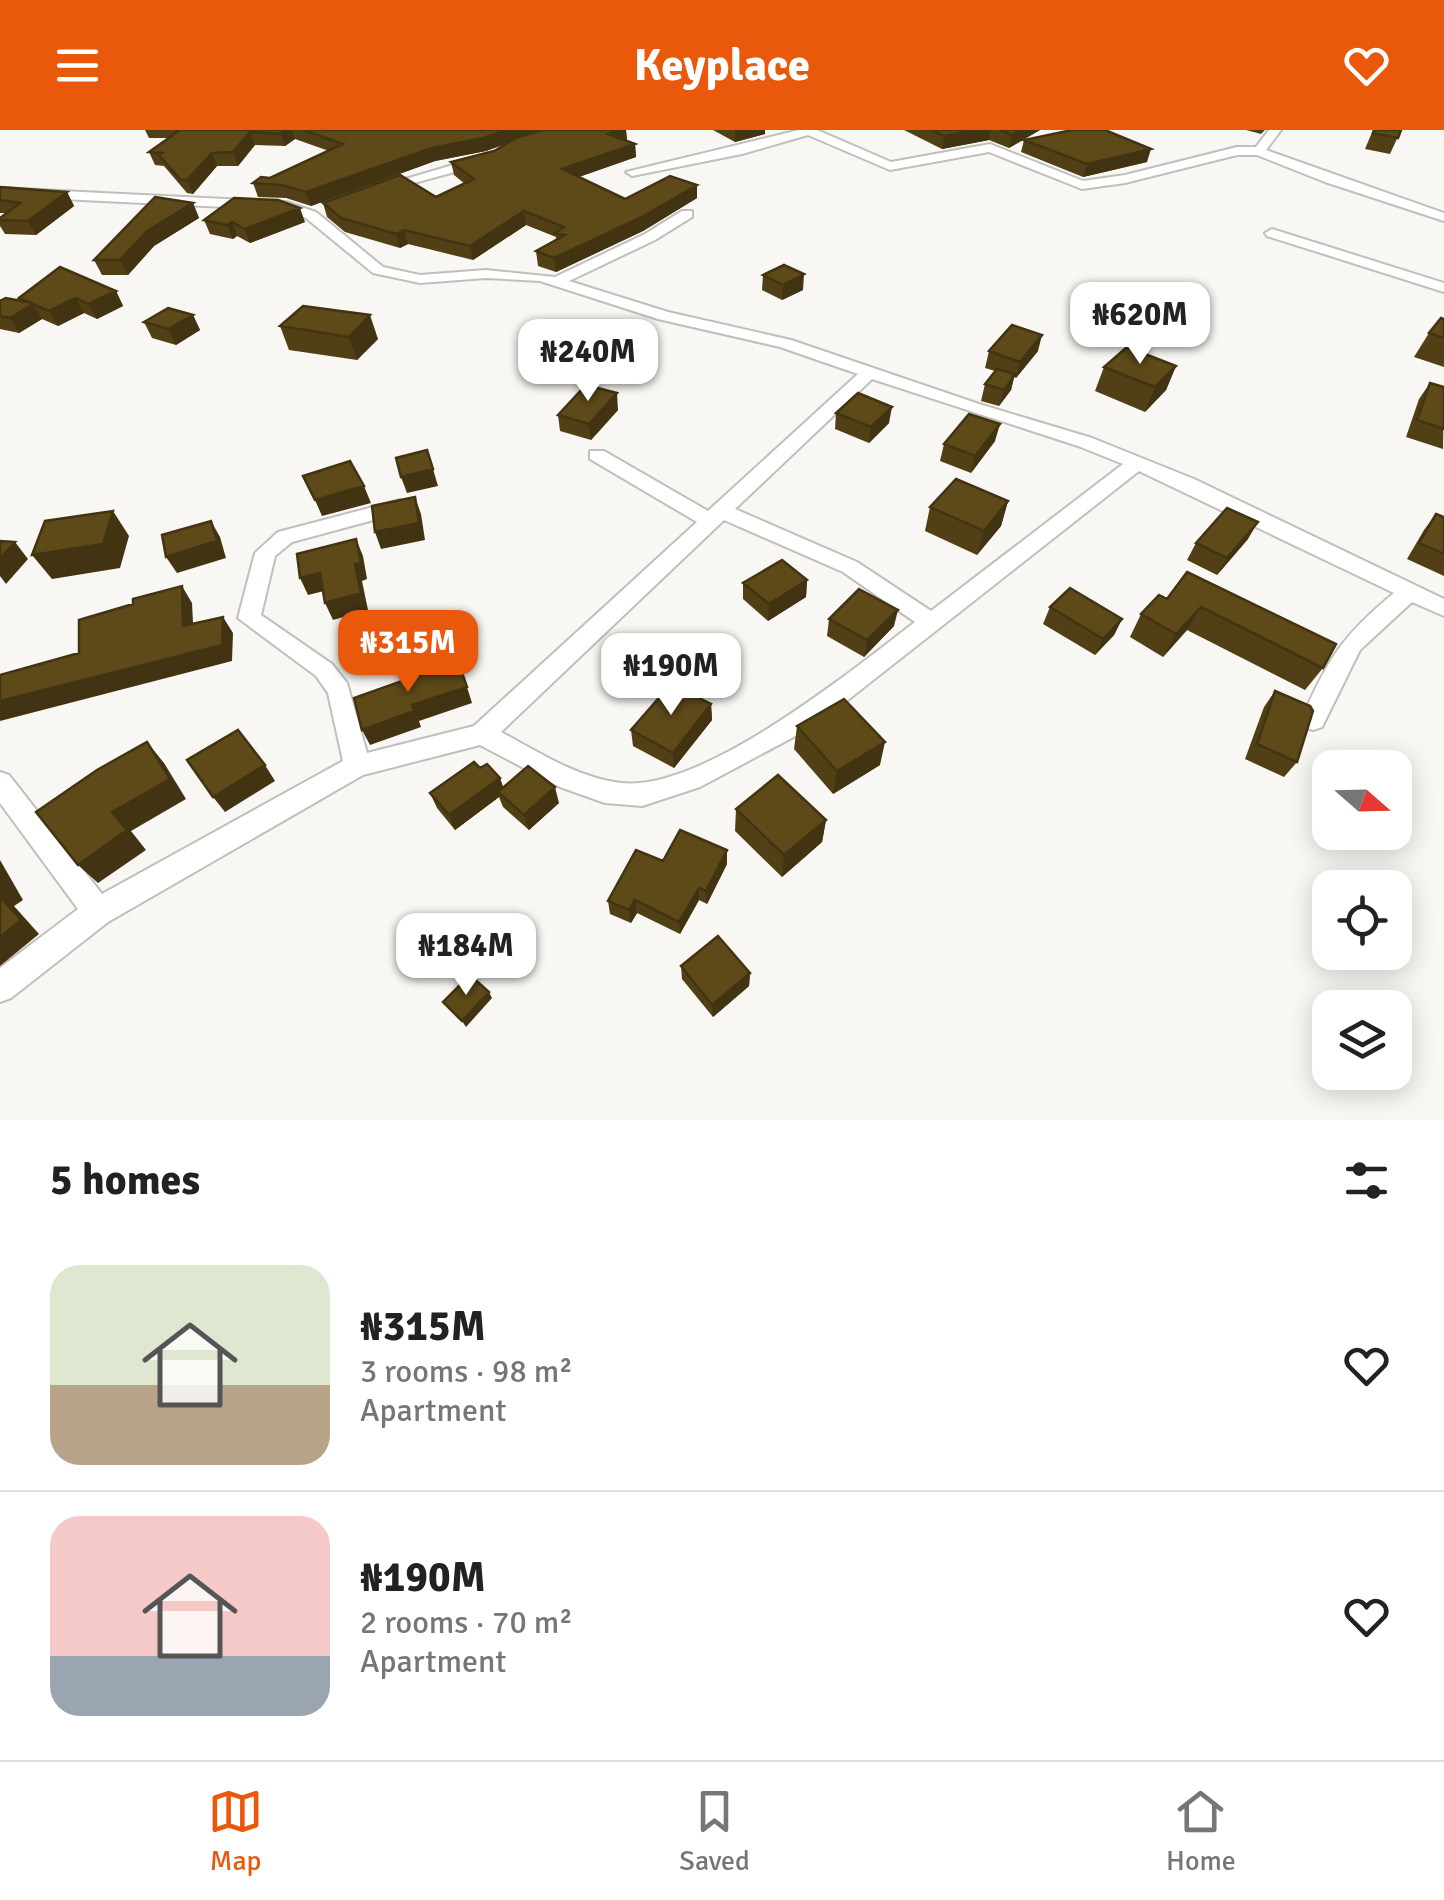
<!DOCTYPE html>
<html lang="en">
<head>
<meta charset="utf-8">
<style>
  body { margin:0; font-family:Signika,sans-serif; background:#f6f6f6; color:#222; height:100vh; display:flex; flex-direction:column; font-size:38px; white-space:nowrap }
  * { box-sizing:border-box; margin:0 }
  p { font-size:32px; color:#767676 }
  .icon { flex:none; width:55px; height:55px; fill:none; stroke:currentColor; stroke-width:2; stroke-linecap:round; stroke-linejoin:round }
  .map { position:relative; height:990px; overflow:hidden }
  .details { display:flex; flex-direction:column; background:#fff; flex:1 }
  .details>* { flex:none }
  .needle { width:65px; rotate:110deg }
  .fabs { position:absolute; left:1312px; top:620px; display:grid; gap:20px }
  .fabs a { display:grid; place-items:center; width:100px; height:100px; border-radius:20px; background:#fff; box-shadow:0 5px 25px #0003; font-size:50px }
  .price { position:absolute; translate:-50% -85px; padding:0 22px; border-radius:20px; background:#fff; color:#222; font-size:32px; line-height:65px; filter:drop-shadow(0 2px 5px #0008) }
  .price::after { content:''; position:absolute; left:50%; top:60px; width:30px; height:22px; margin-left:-15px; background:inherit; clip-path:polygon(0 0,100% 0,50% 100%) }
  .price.active { background:#ea580c; color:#fff }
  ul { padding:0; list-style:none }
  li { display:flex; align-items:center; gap:30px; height:250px; padding:0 50px }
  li+li { border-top:2px solid #e0e0e0 }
  li span { display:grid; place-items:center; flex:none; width:280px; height:200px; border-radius:30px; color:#555 }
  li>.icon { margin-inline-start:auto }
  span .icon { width:120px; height:120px; fill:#fffc; stroke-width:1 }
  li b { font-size:42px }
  h2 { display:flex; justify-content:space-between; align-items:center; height:120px; padding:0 50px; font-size:42px }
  header { display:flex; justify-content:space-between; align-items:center; height:130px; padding:0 50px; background:#ea580c; color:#fff; font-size:45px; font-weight:800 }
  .dock { display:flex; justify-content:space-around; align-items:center; height:140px; border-top:2px solid #e0e0e0; background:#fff; font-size:28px; color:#767676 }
  .dock a { display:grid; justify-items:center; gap:5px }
  .dock .active { color:#ea580c }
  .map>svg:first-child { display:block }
</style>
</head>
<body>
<header><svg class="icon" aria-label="menu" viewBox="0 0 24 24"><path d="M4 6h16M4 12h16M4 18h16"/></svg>Keyplace<svg class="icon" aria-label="heart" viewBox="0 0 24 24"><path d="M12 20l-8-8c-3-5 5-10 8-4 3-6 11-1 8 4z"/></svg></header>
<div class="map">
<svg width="1444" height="990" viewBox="0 0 1444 990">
  <rect width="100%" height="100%" fill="#f9f7f3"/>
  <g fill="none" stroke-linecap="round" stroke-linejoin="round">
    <g stroke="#c1bfbb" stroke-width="4">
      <path id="minor" d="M799,0H817L891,32L990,14L1083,51L1125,45L1237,17H1256L1269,0H1281L1266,20L1444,83V91L1325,52L1257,25H1237L1125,53L1082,59L989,22L890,40L808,5L742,24L632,46L626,42Z
        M480,27L486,31L484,34L381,62L375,58Z
        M0,58L286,72L316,82L383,137L420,145L486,140L555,147L645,104L682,81H692V87L655,110L569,151L668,182L791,210L979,274L1092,308L1194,349L1444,469V486L1412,472L1360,520L1322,597L1313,600L1304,597L1301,590C1329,528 1341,507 1394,463L1139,341L816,595L700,657L642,676L605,673L560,657L480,615L363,645L108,792L11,868L0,872V838L78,779L0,673V642L9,645L102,764L343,631L328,563L316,546L238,488L255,423L278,402L400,370L407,371L410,376L407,381L292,412L275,426L261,485L332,534L347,553L367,623L474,596L697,392L590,329V321H604L708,381L858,244L780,217L658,189L540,151L486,148L420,153L373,143L306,88L284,80L0,66ZM872,249L1078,316L1123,334L931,481L857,432L735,379ZM724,390L843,442L915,492C851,541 703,662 621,653C578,648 538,622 501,602Z
        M1272,99L1444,153V162L1267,106L1265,103Z"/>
    </g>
    <use href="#minor" fill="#fff" fill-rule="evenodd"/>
  </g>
  <path fill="#514016" d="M145,0H626L627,11L635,14L636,27L579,47L625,69L697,68L643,101L556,142L538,136L536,121L556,110V107L526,95L473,130L408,114L400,118L345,102L327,87L323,73L436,67L465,54L454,45L451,32L494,21L508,13L486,21L435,31L311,76L286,68L258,67L253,53L270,48L329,21L295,9L285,16L255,15L238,36H217L193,64L187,63L164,36L155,35L149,22L169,8H149Z
    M713,0H765V4L735,12Z
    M904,0H1040L1009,18L989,10L942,19Z
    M1246,0H1265L1261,4Z
    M1373,0H1401L1390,24L1365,19Z
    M1024,10L1147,32L1083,47L1021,22Z
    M0,57L67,62L74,76L36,105L5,104L0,96V88L5,83H0Z
    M193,73L199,88L154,116L128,145H102L94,130Z
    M204,90L305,92L250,113L237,106L233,109L210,104Z
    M763,145L803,160L782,170L762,160Z
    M116,161L123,176L97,189L84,183L58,196L42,189L19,203L0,199V171H21L19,168Z
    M193,185L200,200L176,215L152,208L144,192Z
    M1444,189V237L1414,227L1429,203Z
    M280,196L378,209L357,230L289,220Z
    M989,221H1038L1016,248L1014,247L1011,260L999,276L981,271L985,254L995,241L985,238Z
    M1176,236L1166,260L1145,282L1095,261L1104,237Z
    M1430,253L1444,257L1443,319L1406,307L1419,269Z
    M618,280L591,310L560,301L558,285Z
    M836,283L889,293L869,313L835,299Z
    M995,311L971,343L940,331L944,314Z
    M1008,371L1001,396L977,425L925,401L930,377Z
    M1436,384L1444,387V446L1407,429L1424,400Z
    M1248,409L1217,445L1187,430L1196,413Z
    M1187,442L1323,538L1305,560L1187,500L1163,527L1130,507L1141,484L1167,469Z
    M807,450L806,467L768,491L743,469V453Z
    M1050,477L1122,489L1114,505L1095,525L1043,494Z
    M829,489L894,496L864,527L827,506Z
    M1275,561L1297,632L1284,647L1245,629L1264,577Z
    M711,574L712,590L674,638L633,616L631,600Z
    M797,596L880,635L833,664L794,619Z
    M480,638L500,648L503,657L559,673L529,700L503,677L499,667L455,700L437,678L430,663Z
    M736,679L826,690L822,712L782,747L735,701Z
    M727,720V734L707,774L699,770L680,804L637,783L631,793L610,784L608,771L663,731Z
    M681,836L750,843L749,856L713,887L682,849Z"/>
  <path fill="#423412" d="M285,0H292L295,9L285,16L281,4Z
    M507,0H544L486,21L435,31L311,76L306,62L432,18Z
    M619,0H626L627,11L608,4Z
    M735,0H765V4L735,12Z
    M976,0H991L989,10L942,19L944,6Z
    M1020,0H1040L1009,18L1012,5Z
    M250,2L255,15L238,36L233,22Z
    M635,14L636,27L564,52L562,39Z
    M1151,19L1147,32L1083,47L1087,34Z
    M212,23L217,36L193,64L187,50Z
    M697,55V68L643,101L556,142L554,128Z
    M67,62L74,76L36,105L28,91Z
    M193,73L199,88L154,116L128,145L120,130L147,101Z
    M300,78L305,92L250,113L245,99Z
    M524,81L526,95L473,130L470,116Z
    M232,92L237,106L233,109L227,95Z
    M404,100L408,114L400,118L396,104Z
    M804,144L803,160L782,170L783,155Z
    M116,161L123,176L97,189L88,174Z
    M76,168L84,183L58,196L49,181Z
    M33,174L42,189L19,203L10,188Z
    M193,185L200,200L176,215L168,199Z
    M370,185L378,209L357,230L349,207Z
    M1042,205L1038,221L1016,248L1020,232Z
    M1176,236L1166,260L1145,282L1155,257Z
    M1015,244L1011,260L999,276L1004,260Z
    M617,263L618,280L591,310L589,294Z
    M892,277L889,293L869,313L871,297Z
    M1000,294L995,311L971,343L975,326Z
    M433,339L438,356L407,363L401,347Z
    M364,356L371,373L322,386L315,370Z
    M415,367L421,384L425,410L381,419L375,402Z
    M1008,371L1001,396L977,425L984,401Z
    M113,381L129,406L120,438L52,449L32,425Z
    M211,391L220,407L226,428L177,443L166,427Z
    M1258,392L1248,409L1217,445L1227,428Z
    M356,409L363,426L367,449L362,451L368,480L333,490L325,473L355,434Z
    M15,412L28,429L6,454L0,446V429Z
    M320,443L328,460L308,465L300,448Z
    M807,450L806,467L768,491L769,474Z
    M182,456L192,473L194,512L183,496Z
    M1201,477L1187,500L1163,527L1176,504Z
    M898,480L894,496L864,527L867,510Z
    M223,487L233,503L232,531L0,591V571Z
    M1122,489L1114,505L1095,525L1103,509Z
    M467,557L472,573L419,591L421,597L370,615L362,600L412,575Z
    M711,574L712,590L674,638L673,623Z
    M147,612L164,633L186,669L131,701L146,720L98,753L78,735L112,682Z
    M885,612L880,635L833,664L837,641Z
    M265,635L275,651L225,682L213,667Z
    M500,648L505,663L498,662L499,667L455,700L449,685Z
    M555,657L559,673L529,700L524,685Z
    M826,690L822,712L782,747L784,725Z
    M727,720V734L707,774L706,761Z
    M0,730L23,770L14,776L39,804L0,836Z
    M699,758V770L680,804L679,792Z
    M635,770L637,783L631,793L629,780Z
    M750,843L749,856L713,887L712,875Z
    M489,862L492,868L466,897L462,891Z"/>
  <path fill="#5e4a19" stroke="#423412" stroke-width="2.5" d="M176,0H285L281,4L250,2L233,22L212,23L187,50H181L159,25L162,23L149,22L180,0Z
    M303,0H507L483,8L432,18L306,62L281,55L253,53L261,47L270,48L343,14Z
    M543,0H619L608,4L635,14L562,39L625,69L670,46L697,55L642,87L554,128L536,121L565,105L555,103L564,97L524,81L470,116L404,100L396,104L341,88L323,73L400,45L436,67L474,49L451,32L494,21L518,7Z
    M932,0H976L944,6Z
    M1000,0H1020L1012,5Z
    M1072,0H1105L1151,19L1087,34L1024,10Z
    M1374,0H1401L1398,8L1373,3Z
    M0,57L67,62L28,91L0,90V88L20,73L0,70Z
    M155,67L193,73L147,101L120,130H94Z
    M234,68L278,70L300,78L245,99L232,92L227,95L204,90Z
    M784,135L804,144L783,155L763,145Z
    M60,137L116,161L88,174L76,168L49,181L33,174L10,188L0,186V171L6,168L32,173L19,168Z
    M303,176L370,185L349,207L280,196Z
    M168,178L193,185L168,199L144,192Z
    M1441,188L1444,189V208L1429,203Z
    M1012,195L1042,205L1020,232L989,221Z
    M1127,217L1176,236L1155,257L1104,237Z
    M997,239L1015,244L1004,260L985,254Z
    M1430,253L1444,257V299L1417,290Z
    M586,255L617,263L589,294L558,285Z
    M858,263L892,277L871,297L836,283Z
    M969,284L1000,294L975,326L944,314Z
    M427,320L433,339L401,347L396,328Z
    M350,331L364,356L315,370L303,346Z
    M956,349L1008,371L984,401L930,377Z
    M415,367L419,393L375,402L372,376Z
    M1227,378L1258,392L1227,428L1196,413Z
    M113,381L103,414L32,425L45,391Z
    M1436,384L1444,387V424L1419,413Z
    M211,391L217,411L166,427L162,405Z
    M356,409L361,433L355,434L361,463L325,473L320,443L300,448L297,424Z
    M0,411L15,412L0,429Z
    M782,430L807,450L769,474L743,453Z
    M1187,442L1336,514L1323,538L1201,477L1176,504L1141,484L1159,465L1167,469Z
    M182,456L183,496L223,487L222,515L0,571V545L79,523V490L133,474V469Z
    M1070,458L1122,489L1103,509L1050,477Z
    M859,459L898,480L867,510L829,489Z
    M458,531L467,557L412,575L414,581L362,600L354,568Z
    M671,554L711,574L673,623L631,600Z
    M1275,561L1310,576L1313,581L1297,632L1257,614Z
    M844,569L885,612L837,641L797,596Z
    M238,600L265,635L213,667L187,630Z
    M147,612L170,649L112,682L127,700L78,735L36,682L97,640Z
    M474,632L480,638L487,634L500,648L449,685L430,663Z
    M528,636L555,657L524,685L498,662Z
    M778,645L826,690L784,725L736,679Z
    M680,700L727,720L706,761L699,758L679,792L635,770L629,780L608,771L636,720L663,731Z
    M0,767L21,790L0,807Z
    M718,806L750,843L712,875L681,836Z
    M470,845L489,862L462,891L443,872Z"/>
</svg>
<div class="fabs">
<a><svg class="needle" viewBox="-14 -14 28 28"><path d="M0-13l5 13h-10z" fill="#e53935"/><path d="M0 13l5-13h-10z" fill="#767676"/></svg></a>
<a><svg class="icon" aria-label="locate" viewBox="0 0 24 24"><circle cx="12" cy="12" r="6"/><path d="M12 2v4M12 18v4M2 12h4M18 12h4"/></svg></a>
<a><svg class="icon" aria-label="layers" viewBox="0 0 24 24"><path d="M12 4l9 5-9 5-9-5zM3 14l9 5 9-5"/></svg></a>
</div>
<b class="price" style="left:1140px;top:237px">₦620M</b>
<b class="price" style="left:588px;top:274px">₦240M</b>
<b class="price active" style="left:408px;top:565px">₦315M</b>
<b class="price" style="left:671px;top:588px">₦190M</b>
<b class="price" style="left:466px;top:868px">₦184M</b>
</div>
<section class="details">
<h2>5 homes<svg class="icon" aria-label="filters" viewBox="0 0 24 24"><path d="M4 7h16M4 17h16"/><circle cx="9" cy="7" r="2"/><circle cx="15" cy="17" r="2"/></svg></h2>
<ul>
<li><span style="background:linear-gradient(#dfe7d0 60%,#b9a48a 0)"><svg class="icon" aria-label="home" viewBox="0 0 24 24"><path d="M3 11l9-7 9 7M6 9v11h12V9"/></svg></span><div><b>₦315M</b><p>3 rooms · 98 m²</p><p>Apartment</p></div><svg class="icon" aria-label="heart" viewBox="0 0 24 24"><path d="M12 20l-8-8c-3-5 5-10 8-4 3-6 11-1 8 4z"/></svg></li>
<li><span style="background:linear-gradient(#f6c9c9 70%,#9aa5b1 0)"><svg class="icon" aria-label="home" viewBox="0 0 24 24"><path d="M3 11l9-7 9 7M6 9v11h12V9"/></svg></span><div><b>₦190M</b><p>2 rooms · 70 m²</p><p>Apartment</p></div><svg class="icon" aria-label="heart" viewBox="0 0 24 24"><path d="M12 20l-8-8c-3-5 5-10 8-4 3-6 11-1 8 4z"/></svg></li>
</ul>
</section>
<nav class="dock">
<a class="active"><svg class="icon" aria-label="map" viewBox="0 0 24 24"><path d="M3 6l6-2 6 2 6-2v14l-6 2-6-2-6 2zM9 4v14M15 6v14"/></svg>Map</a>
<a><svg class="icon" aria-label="saved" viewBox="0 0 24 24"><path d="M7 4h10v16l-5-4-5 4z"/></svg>Saved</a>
<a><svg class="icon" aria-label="home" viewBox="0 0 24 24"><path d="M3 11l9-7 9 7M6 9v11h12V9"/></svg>Home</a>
</nav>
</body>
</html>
